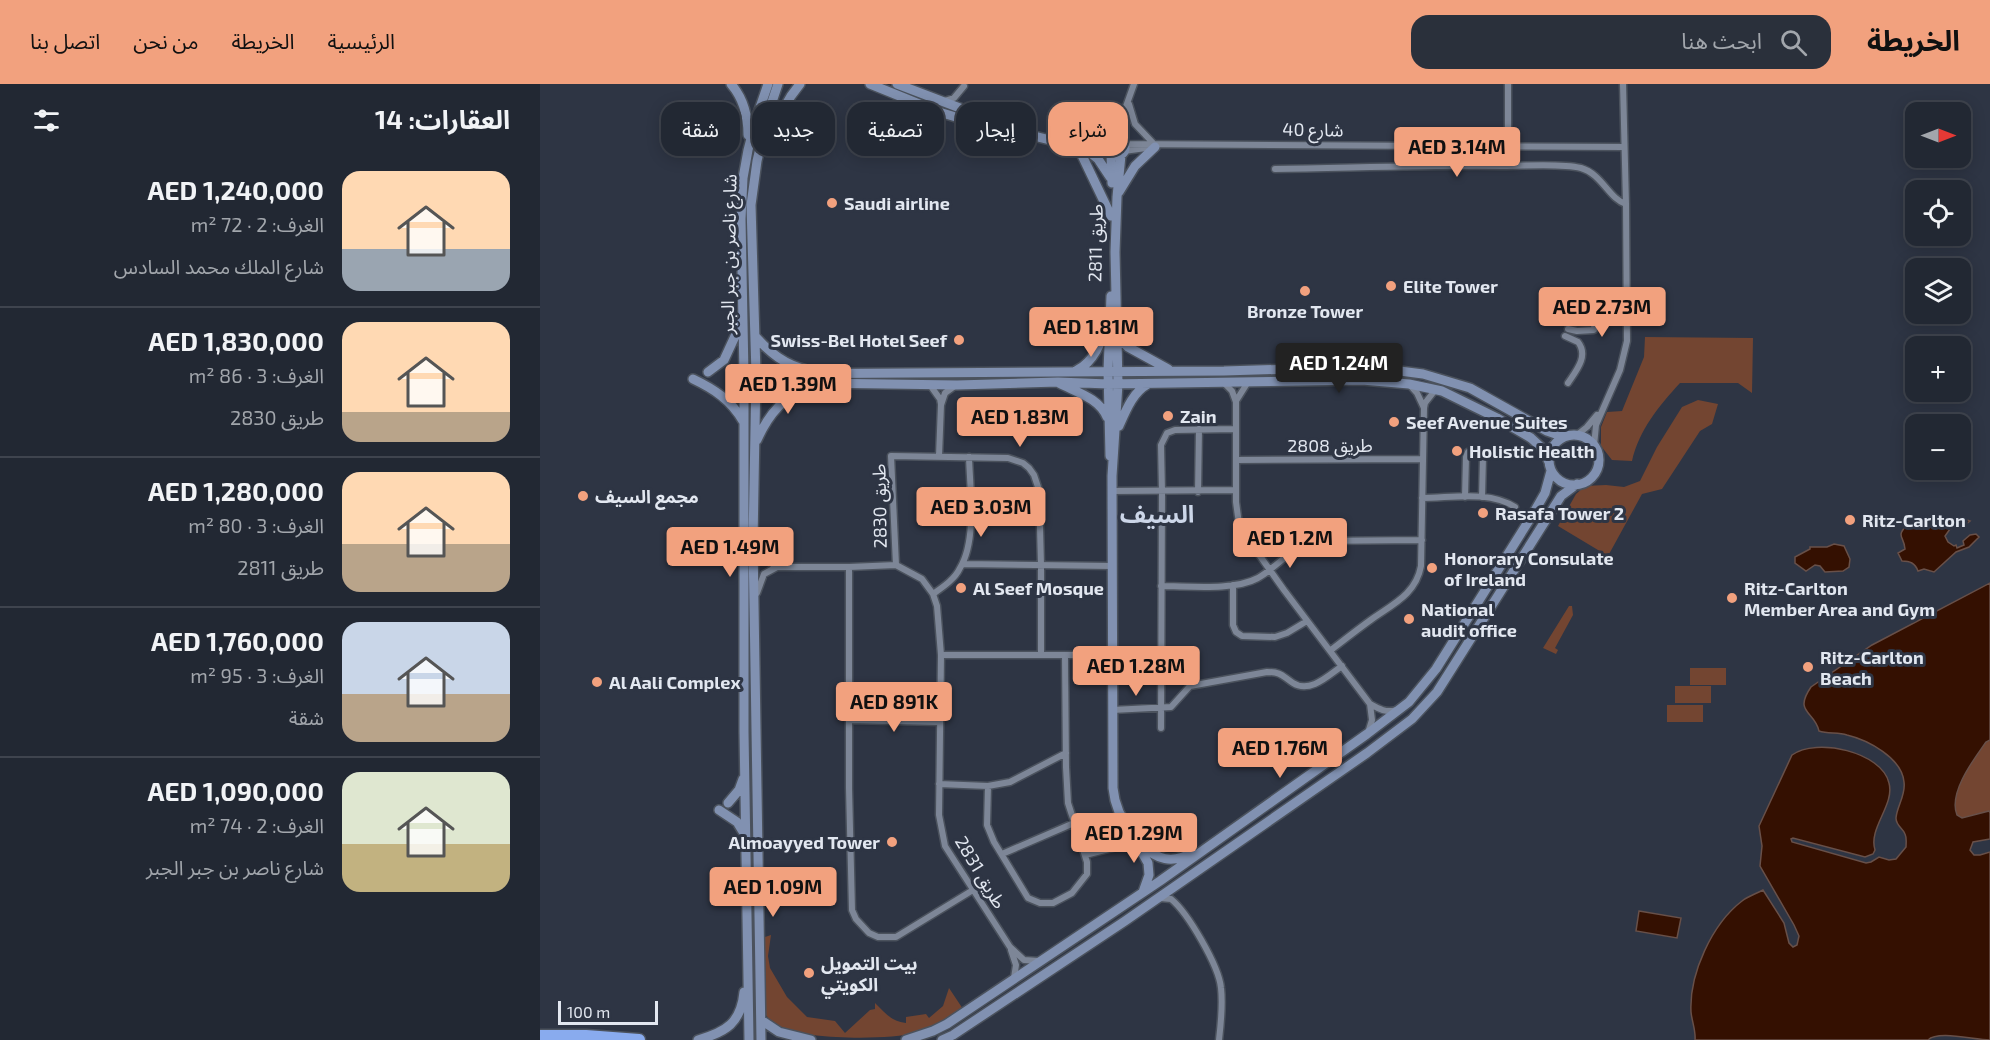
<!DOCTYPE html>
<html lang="ar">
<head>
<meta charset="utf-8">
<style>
  body { margin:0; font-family:"Exo 2","Noto Sans Arabic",sans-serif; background:#2a303b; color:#f1f3f6; direction:rtl; height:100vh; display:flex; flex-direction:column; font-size:22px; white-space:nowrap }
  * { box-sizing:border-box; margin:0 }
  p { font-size:20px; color:#a2a6ac }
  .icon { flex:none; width:33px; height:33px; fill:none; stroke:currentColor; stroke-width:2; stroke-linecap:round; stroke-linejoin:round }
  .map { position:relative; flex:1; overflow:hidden; direction:ltr }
  .panel { display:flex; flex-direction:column; background:#222833; width:540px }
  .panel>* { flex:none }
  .banner { position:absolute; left:18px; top:18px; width:570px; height:54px; direction:rtl; display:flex; gap:12px }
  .needle { width:39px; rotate:90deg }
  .fabs { position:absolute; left:1365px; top:18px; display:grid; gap:12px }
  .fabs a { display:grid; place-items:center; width:66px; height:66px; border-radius:12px; background:#222833; box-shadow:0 3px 15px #0003,0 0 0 2px #3f444e; font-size:30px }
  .scale { position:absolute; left:18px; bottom:15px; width:100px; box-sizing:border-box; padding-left:6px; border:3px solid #e2e7f0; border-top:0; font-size:16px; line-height:21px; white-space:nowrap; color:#e2e7f0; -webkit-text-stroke:4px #2e3544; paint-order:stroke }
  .price { position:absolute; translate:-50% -51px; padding:0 14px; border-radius:6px; background:#f2a17e; color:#111; font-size:20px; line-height:39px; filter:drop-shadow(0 2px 3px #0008) }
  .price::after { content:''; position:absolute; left:50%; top:36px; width:18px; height:14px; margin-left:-9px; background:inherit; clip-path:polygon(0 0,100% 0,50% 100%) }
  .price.on { background:#222; color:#fff }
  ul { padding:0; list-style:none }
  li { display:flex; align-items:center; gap:18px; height:150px; padding:0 30px }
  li+li { border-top:2px solid #3f444e }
  li span { display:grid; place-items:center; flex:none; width:168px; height:120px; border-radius:18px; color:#555 }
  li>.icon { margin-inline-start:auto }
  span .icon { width:72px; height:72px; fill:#fffc; stroke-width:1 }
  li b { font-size:26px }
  h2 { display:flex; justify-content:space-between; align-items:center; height:72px; padding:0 30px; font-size:26px }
  .pill { padding:0 21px; border-radius:18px; background:#222833; box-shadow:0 3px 15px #0003,0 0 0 2px #3f444e; font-size:21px; line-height:54px }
  .pill.on { background:#f2a17e; color:#111 }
  header { display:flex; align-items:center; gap:36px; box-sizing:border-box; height:84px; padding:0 30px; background:#f2a17e; color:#111 }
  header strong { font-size:28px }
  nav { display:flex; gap:33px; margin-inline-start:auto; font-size:21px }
  .search { width:420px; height:54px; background:#2a303b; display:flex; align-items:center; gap:15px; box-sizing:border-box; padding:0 21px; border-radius:18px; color:#a2a6ac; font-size:22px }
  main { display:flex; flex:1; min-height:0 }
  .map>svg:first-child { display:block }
</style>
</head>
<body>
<header>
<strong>الخريطة</strong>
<div class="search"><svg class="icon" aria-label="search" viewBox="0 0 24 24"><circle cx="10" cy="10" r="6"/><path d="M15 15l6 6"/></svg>ابحث هنا</div>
<nav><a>الرئيسية</a><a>الخريطة</a><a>من نحن</a><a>اتصل بنا</a></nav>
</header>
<main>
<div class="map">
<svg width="1450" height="956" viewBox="0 0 1450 956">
  <rect width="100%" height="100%" fill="#2e3544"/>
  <path fill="#734531" d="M1105,253L1213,254L1212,309L1198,299H1140C1119,322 1099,346 1092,377L1072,376L1061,362V343L1067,328L1082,327L1104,273Z
    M1158,316L1178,320L1172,340L1160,347L1122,405L1102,410L1068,472L1018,442L1036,410L1045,402L1066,401L1084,403L1100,397L1117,363L1142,323Z
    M1029,522H1032L1033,531L1015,564L1018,566L1016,570L1003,564Z
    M1150,584H1186V601H1150Z
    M1135,602H1171V619H1135Z
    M1127,621H1163V638H1127Z
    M1450,656V729L1449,727L1422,734L1417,731C1408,709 1434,675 1446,658Z
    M231,851L228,872L230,884L247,913L267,933L295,937L305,949L330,926L335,925V919C346,930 351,937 366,939V933L386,930L389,934L403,922L409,904L423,925C408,934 394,944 377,949C346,956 268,956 239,943C233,940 229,935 225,930V853Z"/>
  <path fill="#341001" stroke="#685049" stroke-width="1.5" d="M1401,435L1422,437L1427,436L1430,437L1426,440L1424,439L1417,443L1410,445L1405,452L1408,458L1414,462L1416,461L1417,464L1424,461L1423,457L1430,451L1436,450L1439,453L1429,463L1416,468L1394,488L1384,485L1378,487C1375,479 1370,477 1362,477L1358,469L1365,465C1364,452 1356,453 1366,442L1371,444L1385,445L1387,437Z
    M1294,460L1304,462L1310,475L1309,483L1303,487L1285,488L1280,482L1275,481L1266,487L1255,479V473L1270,465V463H1287Z
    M1450,499V656L1446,658C1434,675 1408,709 1417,731L1422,734L1449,727L1450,729V755L1433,758L1430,766L1434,771H1440L1450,768V956C1434,956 1398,946 1388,956H1155C1156,947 1152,938 1151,928C1149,890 1172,840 1202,817C1208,812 1216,810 1223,806L1244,839L1249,859L1253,863L1257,861L1259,852L1254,841L1220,782L1222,762L1219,742L1252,671C1276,653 1342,668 1349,699C1355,721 1328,744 1335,766L1333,770L1325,773L1253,754L1251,755L1252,758L1326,779L1331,778L1339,773L1349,776L1356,775L1366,763C1366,759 1367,754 1365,750C1363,744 1356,742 1356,734C1357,722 1366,711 1364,698C1362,674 1328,656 1307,651C1298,648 1288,650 1279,647C1275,627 1253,629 1271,603L1332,561Z
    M1099,827L1141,834L1137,854L1096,847Z"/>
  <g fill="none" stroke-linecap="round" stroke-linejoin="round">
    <g stroke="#4b525d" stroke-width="9">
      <path id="street" d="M968,0V62
        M404,17L414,14L424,2
        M589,20L595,40L614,60
        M574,56L594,0
        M583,59L587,29
        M584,60L1084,63
        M948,62V82
        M584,67L613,63
        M735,85C811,84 887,81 963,82C986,82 1020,79 1041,84C1062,90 1069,115 1086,120
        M1028,245L1037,247L1054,246L1056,216
        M1025,252L1038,258C1049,272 1036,287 1028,299
        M684,299L692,307L696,318V418L699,440L703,448L744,506L830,620C839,625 846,629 856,626
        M869,300L877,309L884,324
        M390,301L400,315L401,320
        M696,317L708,298
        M1037,351L1047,343L1057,331
        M1054,362L1056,341L1080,286L1087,257L1086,120L1083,0
        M399,372L401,321L405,309L416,301
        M696,376L883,375
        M572,407L696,406
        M658,408L659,345
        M925,413L926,373L928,368L933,366L940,368L943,373L942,413
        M882,414C912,414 948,406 975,423
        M214,458L223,474L237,483H309L356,481L382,495L393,510L397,522L401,571L399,731L405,762L470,863L484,876L499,877
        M423,480L572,482
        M356,481L351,372L468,374L483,379L489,384L494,391L499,406L501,481V571
        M309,483V704L312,826L316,835L329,849L338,853H356L433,806
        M693,501V541L696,548L702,552L735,553L747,549L767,537
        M621,502C649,502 694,507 718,494C737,483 752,463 773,457L882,456
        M217,509L224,490L237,483
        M393,510C403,503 415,495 420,484C437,456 430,405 429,373
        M791,566C804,556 818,545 832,535C853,520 876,510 881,482L884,324L885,319L896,305
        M401,571H572
        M572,576L621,574
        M572,626L631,623L650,602L727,588C742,588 742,592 753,599C770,610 789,591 802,582
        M309,636L400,638
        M621,644L622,408L621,361L627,349L635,346L696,345
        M828,649L832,636L830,620
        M399,700L448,702L470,698L526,669
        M448,702L447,741L454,758L488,814L500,819H513L532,809L547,790V778L528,719L526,683L525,571
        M462,770L534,739
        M545,771L597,758
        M620,814L631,815C648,829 679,882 681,904C683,921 681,939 679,956
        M471,866L476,881L474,894"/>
    </g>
    <g stroke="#4b525d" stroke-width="12">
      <path id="secondary" d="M191,0C204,15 208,32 208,51
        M330,0L399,28L459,46H470L522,59H570
        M357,0L454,37L470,46
        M451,47L460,52L467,58
        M226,55L251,12L260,0
        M569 64a8 8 0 1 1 16 0a8 8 0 1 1-16 0Z
        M544,58C559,52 571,44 582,34
        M537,61L571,132
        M542,62L558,75L570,93
        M571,70L572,99
        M581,71L577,113L575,168L578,300L572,392L573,704L575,716L579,728L608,779L609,791L603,808
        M579,108L595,82L615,63
        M215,252C230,269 245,281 267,286
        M578,253L588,263L628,285
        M537,286C555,278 562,255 568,238
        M168,288L184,276L202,237
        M210,290L684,287L787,284L852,286L883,290L930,304L1007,347L1024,353
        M153,295C174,305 191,316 203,337
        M212,298L417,301L518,298L568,300L822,296L869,300L902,307L957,334L991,354L1003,365L1009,378
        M519,299C536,308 559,314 567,333
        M579,342C586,326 593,308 608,300
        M1009 376a25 25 0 1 1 50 0a25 25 0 1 1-50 0Z
        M217,356C229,329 245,311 273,301
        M570,372L568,287L571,212
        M188,719L199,706L203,695
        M179,726L197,738L205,751
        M601,760C617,776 632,780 652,769
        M221,936L239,948L271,956
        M158,956C186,948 201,939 204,908
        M209,956L204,648V290L201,135L203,94L208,66L216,35L228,0
        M221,956L213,458L216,290L211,121L217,77L228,30L238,0
        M366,956L393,947L407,940L620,797L827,650L869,618L896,585L993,430L1005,409L1011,387
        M402,956L413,951L585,837L827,669L872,635L897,608L1021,412L1037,400"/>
    </g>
    <g stroke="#4b525d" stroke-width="15">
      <path id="highway" d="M0,952H46L99,956"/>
    </g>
    <use href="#street" stroke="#7d8697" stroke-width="6"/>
    <use href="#secondary" stroke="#8191b1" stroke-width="9"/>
    <use href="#highway" stroke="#89abee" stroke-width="12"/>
  </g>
  <g fill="#f2a17e" stroke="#2e3544" stroke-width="2">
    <circle cx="292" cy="119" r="6"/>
    <circle cx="851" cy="202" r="6"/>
    <circle cx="765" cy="207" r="6"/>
    <circle cx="419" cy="256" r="6"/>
    <circle cx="628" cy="332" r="6"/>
    <circle cx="854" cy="338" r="6"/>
    <circle cx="917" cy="367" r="6"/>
    <circle cx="43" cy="412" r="6"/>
    <circle cx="943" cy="429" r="6"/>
    <circle cx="1310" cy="436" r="6"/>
    <circle cx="892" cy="484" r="6"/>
    <circle cx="421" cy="504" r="6"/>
    <circle cx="1192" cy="514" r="6"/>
    <circle cx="869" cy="535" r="6"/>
    <circle cx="1268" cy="583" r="6"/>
    <circle cx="57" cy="598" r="6"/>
    <circle cx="352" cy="758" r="6"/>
    <circle cx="269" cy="889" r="6"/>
  </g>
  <g text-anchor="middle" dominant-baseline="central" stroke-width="6" stroke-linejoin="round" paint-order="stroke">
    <g font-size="18" fill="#e2e7f0" stroke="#2e3544">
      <text transform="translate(773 45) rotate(1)">شارع 40</text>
      <text transform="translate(555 159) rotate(-89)">طريق 2811</text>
      <text transform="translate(188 170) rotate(-89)">شارع ناصر بن جبر الجبر</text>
      <text x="790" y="361">طريق 2808</text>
      <text transform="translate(339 422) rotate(-91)">طريق 2830</text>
      <text transform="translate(441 788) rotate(59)">طريق 2831</text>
    </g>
    <g font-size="18" font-weight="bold" fill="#e2e7f0" stroke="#2e3544" text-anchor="start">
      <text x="304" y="119">Saudi airline</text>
      <text x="863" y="202">Elite Tower</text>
      <text x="765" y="227" text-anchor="middle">Bronze Tower</text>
      <text x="407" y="256" text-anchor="end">Swiss-Bel Hotel Seef</text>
      <text x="640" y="332">Zain</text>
      <text x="866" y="338">Seef Avenue Suites</text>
      <text x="929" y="367">Holistic Health</text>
      <text x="55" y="412">مجمع السيف</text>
      <text x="955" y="429">Rasafa Tower 2</text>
      <text x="1322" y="436">Ritz-Carlton</text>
      <text x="904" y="474">Honorary Consulate<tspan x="904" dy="21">of Ireland</tspan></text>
      <text x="433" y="504">Al Seef Mosque</text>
      <text x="1204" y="504">Ritz-Carlton<tspan x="1204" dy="21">Member Area and Gym</tspan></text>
      <text x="881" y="525">National<tspan x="881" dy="21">audit office</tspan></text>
      <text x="1280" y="573">Ritz-Carlton<tspan x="1280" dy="21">Beach</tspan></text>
      <text x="69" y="598">Al Aali Complex</text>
      <text x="340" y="758" text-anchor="end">Almoayyed Tower</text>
      <text x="281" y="879">بيت التمويل<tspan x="281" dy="21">الكويتي</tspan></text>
    </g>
    <g font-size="24" font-weight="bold" fill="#ccd6e8" stroke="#2e3544">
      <text x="617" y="429">السيف</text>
    </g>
  </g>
</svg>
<div class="fabs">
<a><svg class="needle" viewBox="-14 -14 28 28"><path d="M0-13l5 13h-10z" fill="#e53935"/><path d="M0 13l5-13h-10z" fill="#a2a6ac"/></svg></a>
<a><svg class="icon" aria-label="locate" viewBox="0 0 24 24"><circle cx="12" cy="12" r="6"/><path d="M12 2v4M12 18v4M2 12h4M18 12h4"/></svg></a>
<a><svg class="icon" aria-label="layers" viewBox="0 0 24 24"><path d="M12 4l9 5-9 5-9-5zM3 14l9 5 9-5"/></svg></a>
<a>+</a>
<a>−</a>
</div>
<div class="scale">100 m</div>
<b class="price" style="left:917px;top:94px">AED 3.14M</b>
<b class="price" style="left:1062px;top:254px">AED 2.73M</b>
<b class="price" style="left:551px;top:274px">AED 1.81M</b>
<b class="price on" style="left:799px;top:310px">AED 1.24M</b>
<b class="price" style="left:248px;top:331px">AED 1.39M</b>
<b class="price" style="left:480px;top:364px">AED 1.83M</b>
<b class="price" style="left:441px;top:454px">AED 3.03M</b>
<b class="price" style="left:750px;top:485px">AED 1.2M</b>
<b class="price" style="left:190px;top:494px">AED 1.49M</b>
<b class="price" style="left:596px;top:613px">AED 1.28M</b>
<b class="price" style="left:354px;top:649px">AED 891K</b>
<b class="price" style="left:740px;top:695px">AED 1.76M</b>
<b class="price" style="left:594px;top:780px">AED 1.29M</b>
<b class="price" style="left:233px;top:834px">AED 1.09M</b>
<div class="banner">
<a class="pill on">شراء</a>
<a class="pill">إيجار</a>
<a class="pill">تصفية</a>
<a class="pill">جديد</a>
<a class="pill">شقة</a>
</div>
</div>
<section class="panel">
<h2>العقارات: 14<svg class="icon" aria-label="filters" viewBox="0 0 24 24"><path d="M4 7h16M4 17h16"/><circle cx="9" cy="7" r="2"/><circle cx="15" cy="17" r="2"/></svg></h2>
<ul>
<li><span style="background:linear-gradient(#ffd9b3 65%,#9aa5b1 0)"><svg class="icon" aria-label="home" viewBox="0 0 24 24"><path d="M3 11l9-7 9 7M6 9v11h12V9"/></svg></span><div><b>AED 1,240,000</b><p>الغرف: 2 · 72 m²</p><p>شارع الملك محمد السادس</p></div></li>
<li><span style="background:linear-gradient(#ffd9b3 75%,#b9a48a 0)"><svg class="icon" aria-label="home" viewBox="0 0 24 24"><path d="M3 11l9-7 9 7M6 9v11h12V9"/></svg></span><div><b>AED 1,830,000</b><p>الغرف: 3 · 86 m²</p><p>طريق 2830</p></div></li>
<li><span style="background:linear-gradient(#ffd9b3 60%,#b9a48a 0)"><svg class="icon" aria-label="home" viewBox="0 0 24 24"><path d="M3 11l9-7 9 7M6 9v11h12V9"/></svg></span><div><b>AED 1,280,000</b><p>الغرف: 3 · 80 m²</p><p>طريق 2811</p></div></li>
<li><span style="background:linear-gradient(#c9d6e8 60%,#b9a48a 0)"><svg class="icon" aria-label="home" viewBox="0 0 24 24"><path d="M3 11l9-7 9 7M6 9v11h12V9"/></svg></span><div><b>AED 1,760,000</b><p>الغرف: 3 · 95 m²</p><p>شقة</p></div></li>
<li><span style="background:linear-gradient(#dfe7d0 60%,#c2b280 0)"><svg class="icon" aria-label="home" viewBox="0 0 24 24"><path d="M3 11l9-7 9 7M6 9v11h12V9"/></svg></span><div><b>AED 1,090,000</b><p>الغرف: 2 · 74 m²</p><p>شارع ناصر بن جبر الجبر</p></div></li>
</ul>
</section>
</main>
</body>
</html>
